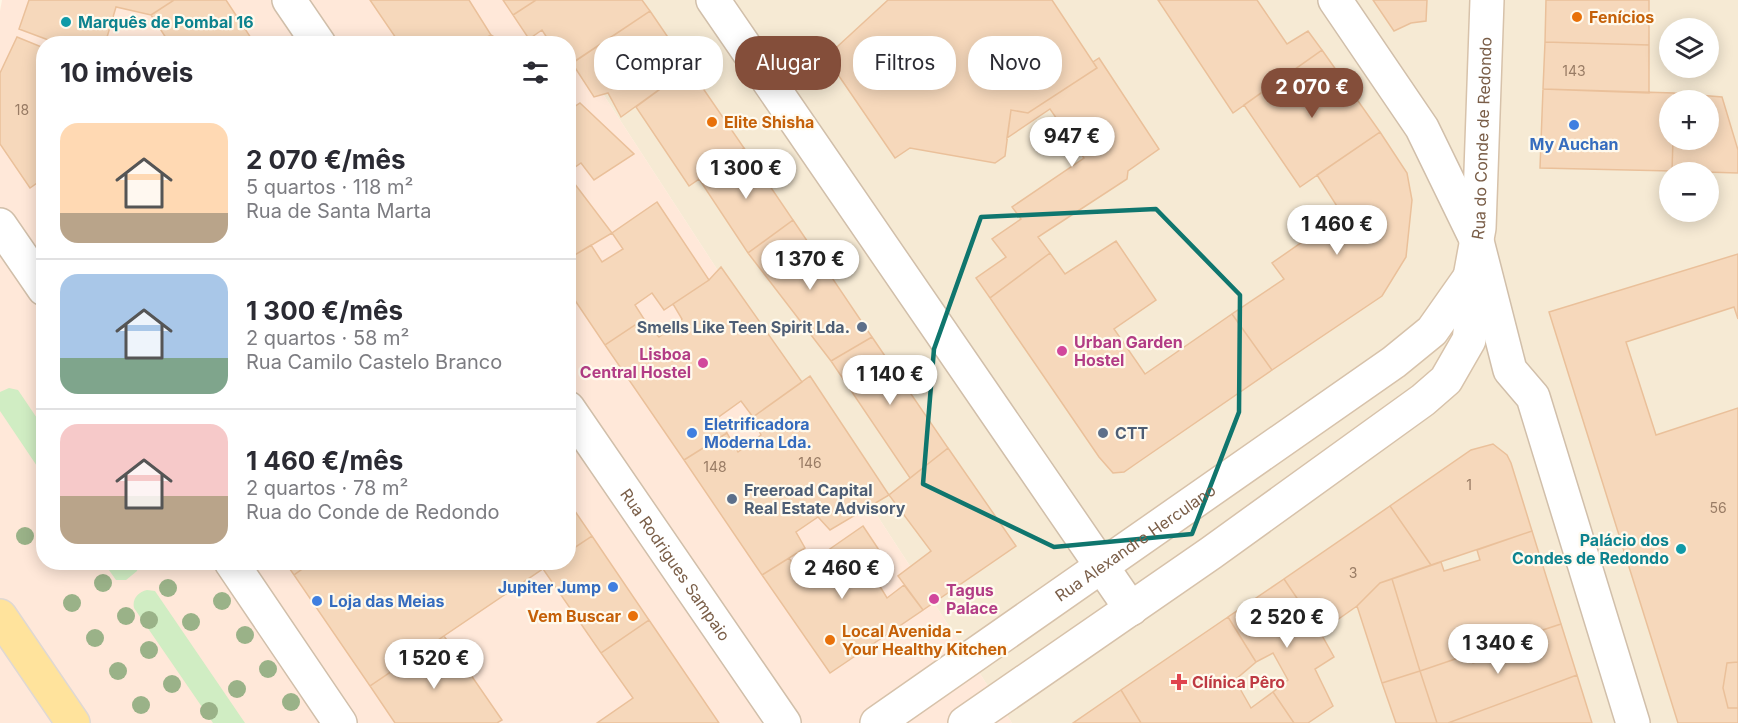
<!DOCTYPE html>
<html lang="pt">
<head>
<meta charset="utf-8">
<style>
  body { margin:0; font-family:Inter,sans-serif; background:#f7f7f7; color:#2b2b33; height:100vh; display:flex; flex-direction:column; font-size:22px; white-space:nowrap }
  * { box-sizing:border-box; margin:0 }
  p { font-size:20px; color:#7c7c81 }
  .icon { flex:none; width:33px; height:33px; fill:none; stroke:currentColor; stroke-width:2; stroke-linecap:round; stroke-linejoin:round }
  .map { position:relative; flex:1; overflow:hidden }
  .side { position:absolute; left:36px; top:36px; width:540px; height:534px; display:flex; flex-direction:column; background:#fff; border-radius:24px; box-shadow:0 3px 15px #0003 }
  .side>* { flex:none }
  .guide { position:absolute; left:594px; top:36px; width:570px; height:54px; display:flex; gap:12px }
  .fabs { position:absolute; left:1659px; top:18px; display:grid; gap:12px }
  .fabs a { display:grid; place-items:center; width:60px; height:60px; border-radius:50%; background:#fff; box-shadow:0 3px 15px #0003; font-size:30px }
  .price { position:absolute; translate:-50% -51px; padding:0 14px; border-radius:21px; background:#fff; color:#222; font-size:20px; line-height:39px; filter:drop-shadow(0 2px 3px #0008) }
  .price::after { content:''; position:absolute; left:50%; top:36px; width:18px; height:14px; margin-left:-9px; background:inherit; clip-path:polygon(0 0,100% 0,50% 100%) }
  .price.on { background:#844e3a; color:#fff }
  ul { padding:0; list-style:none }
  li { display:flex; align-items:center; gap:18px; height:150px; padding:0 24px }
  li+li { border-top:2px solid #e1e1e2 }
  li span { display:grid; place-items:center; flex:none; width:168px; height:120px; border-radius:18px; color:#555 }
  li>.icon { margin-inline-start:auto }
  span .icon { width:72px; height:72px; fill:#fffc; stroke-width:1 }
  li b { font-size:26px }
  h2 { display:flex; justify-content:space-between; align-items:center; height:72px; padding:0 24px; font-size:26px }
  .tag { padding:0 21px; border-radius:24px; background:#fff; box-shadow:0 3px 15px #0003; font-size:21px; line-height:54px }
  .tag.on { background:#844e3a; color:#fff }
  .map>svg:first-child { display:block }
</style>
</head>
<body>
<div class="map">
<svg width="1738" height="723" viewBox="0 0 1738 723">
  <rect width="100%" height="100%" fill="#fef7e6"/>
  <path fill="#f6ead4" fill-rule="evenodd" d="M542,0H1738V723H1012ZM1670,28H1708V68H1670ZM1670,100H1708V140H1670ZM1670,172H1708V212H1670Z"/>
  <path fill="#ffe8d9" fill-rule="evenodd" d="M2,0H542L1012,723H0V11ZM44,44H568V562H44Z"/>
  <path fill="#d0edc3" d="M9,388L18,390L43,427V475L0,411V392Z
    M104,563H136L138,565L137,571L126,580H116Z
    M147,590L155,591L245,723H213L134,608C132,599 138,592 147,590Z"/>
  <path fill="#f6d8bb" stroke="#eac09a" stroke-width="1.5" d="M29,0H174L151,15L116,7L105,44H59L19,29Z
    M174,0H226L255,44H170L151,15Z
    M370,0H469L491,35L475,44H400Z
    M503,0H536L513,15Z
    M536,0H642L650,11L568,66V44H551L542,30L529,39L513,15Z
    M888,0H1052L1097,68L1028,113L1011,110L1005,156L995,163L910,148L895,158L826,57Z
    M1158,0H1257L1287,44L1308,31L1322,50L1233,113Z
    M1373,0H1427L1426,21L1411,23L1394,31Z
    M1546,0H1649V45L1545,42Z
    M650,11L689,68L621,117L608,93L594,97L572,63Z
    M491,35L505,44H475Z
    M17,37L44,48V178L30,188L0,144V73Z
    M1545,42L1649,45V93L1543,89Z
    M1322,50L1380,132L1300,187L1244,105Z
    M1099,58L1159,149L1128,171L1127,179L1038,237L1050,253L990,298L976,278L1006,257L992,239L1021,219L1012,207L1084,158L1050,109L1007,138L1011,110L1028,113L1097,68L1093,62Z
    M689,68L744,148L689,186L636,107Z
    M1543,89L1674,93V100H1670V140H1673L1672,171L1540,168Z
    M1674,93L1722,97L1738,150V173L1672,171L1673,140H1708V100H1674Z
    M580,103L634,154L594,180L581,163L568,172V111Z
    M1380,132L1407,173L1412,200L1406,257L1382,296L1272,370L1232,314L1284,279L1272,263L1342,214L1317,175Z
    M744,148L793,220L748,253L699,179Z
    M568,175L612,233L568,259Z
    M657,202L709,280L664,310L652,293L635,305L644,319L605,345L568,290V259L591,245L602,262L623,249L612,233Z
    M793,220L872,337L831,361L748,253Z
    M1116,241L1156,300L1114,329L1145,374L1232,314L1272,370L1137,463L1124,472L1113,473L1099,457L990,298L1050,253L1065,274Z
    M1738,254V319L1734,307L1626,342L1656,435L1738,408V662L1727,663L1723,688L1728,708H1738V723H1678L1549,312Z
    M721,267L802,382L753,417L741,401L716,419L727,433L684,460L605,345L644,319L659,337L682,319L673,304L709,280Z
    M872,337L948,448L910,478L831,361Z
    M810,376L889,495L830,530L818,517L796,532L805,548L762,575L684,460L727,433L738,452L761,435L753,417Z
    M1493,444L1507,455L1511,463L1532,531L1431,565L1390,506L1471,450Z
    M948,448L1016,546L923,610L898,576L931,551L889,495Z
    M568,501L592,536L568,552Z
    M1390,506L1431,565L1380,583L1357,606L1320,632L1284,579Z
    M863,526L887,562L870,570L887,598L904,585L923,610L830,673L762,575L789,558L798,571Z
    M1532,531L1561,624L1506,642L1503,633L1467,645L1470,654L1420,671L1392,579L1441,562L1444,571L1480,560L1477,550Z
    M592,536L649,620L601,653L543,569L553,562H568V552Z
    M285,562H312L294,575Z
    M312,562H553L370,686L294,575Z
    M1284,579L1320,632L1334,657L1315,669L1333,706L1308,723H1294L1273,692L1288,680L1273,653L1256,662L1228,617Z
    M1392,579L1420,671L1382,683L1357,606L1380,583Z
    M1228,617L1256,662L1235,680L1251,708L1273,692L1294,723H1141L1121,690Z
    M649,620L719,723H597L633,698L601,653Z
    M1561,624L1577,675L1448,723H1437L1420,671L1470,654L1473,663L1509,651L1506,642Z
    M444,636L502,720L497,723H395L370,686Z
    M1738,662V708H1728L1723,688L1727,663Z
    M1420,671L1437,723H1396L1382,683Z
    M1577,675L1592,723H1448Z
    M1121,690L1141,723H1073Z"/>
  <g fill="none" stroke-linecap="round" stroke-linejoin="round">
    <g stroke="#d1bfaa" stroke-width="36">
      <g id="street">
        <path d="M289,0L319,44"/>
        <path d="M713,0L1131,609"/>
        <path d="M1335,0L1422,128L1477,241L1510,370L1533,397L1633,723"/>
        <path d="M0,225L44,289"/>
        <path id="s1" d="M568,408L784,723"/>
        <path d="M231,562L340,723"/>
      </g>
    </g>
    <g stroke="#d7c2aa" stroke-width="36">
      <g id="secondary">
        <path id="s2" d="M877,723L1394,362L1432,331L1470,277"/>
        <path id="s3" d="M965,723L1211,553L1423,400L1446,380L1469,340L1473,309L1470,277L1479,228L1487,0"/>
      </g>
    </g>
    <g stroke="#dfd8d3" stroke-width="36">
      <path id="primary" d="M0,616L73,723"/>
    </g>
    <use href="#street" stroke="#fff" stroke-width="33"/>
    <use href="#secondary" stroke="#fff" stroke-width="33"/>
    <use href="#primary" stroke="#ffe39c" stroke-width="33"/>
  </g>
  <g fill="#9ab288">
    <circle cx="25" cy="536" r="9"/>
    <circle cx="103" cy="583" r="9"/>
    <circle cx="168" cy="588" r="9"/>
    <circle cx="222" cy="601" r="9"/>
    <circle cx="72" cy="603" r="9"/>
    <circle cx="126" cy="616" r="9"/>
    <circle cx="149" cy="620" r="9"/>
    <circle cx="191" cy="622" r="9"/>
    <circle cx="245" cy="635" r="9"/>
    <circle cx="95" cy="638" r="9"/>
    <circle cx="149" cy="650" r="9"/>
    <circle cx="268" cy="669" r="9"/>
    <circle cx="118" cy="671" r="9"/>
    <circle cx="172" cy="684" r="9"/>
    <circle cx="237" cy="689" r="9"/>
    <circle cx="291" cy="702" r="9"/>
    <circle cx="141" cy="705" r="9"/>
    <circle cx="209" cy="711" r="9"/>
  </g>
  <path fill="none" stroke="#0f766e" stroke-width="4.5" stroke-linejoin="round" d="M1156,209L1240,295L1239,412L1192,534L1054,547L923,484L934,349L981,217Z"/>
  <g fill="#e8710a" stroke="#fffaee" stroke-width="2">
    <circle cx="1577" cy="17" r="6"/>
    <circle cx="712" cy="122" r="6"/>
    <circle cx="633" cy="616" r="6"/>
    <circle cx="830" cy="640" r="6"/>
  </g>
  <g fill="#0f9aa8" stroke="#fffaee" stroke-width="2">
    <circle cx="66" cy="22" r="6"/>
    <circle cx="1681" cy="549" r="6"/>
  </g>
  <g fill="#3f7fe0" stroke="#fffaee" stroke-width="2">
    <circle cx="1574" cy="125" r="6"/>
    <circle cx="692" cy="433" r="6"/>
    <circle cx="613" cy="587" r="6"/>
    <circle cx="317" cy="601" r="6"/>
  </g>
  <g fill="#5c6f8a" stroke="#fffaee" stroke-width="2">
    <circle cx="862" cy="327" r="6"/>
    <circle cx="1103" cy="433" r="6"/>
    <circle cx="732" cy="499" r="6"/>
  </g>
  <g fill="#d1479c" stroke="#fffaee" stroke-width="2">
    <circle cx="1062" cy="351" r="6"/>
    <circle cx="703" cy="363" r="6"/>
    <circle cx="934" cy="599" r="6"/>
  </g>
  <path fill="#e0444e" stroke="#fffaee" stroke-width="2" d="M1176 673h6v6h6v6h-6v6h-6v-6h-6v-6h6z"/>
  <g text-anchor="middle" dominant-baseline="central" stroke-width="4.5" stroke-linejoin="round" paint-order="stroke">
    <g font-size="14" fill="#997c65">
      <text x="1574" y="70">143</text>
      <text x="22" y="109">18</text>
      <text x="810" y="462">146</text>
      <text x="715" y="466">148</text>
      <text x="1469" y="484">1</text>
      <text x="1718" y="507">56</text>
      <text x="1353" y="572">3</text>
    </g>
    <g font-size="16" font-weight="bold" fill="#c56008" stroke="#fffaee" text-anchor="start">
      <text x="1589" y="17">Fenícios</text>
      <text x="724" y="122">Elite Shisha</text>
      <text x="621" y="616" text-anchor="end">Vem Buscar</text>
      <text x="842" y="631">Local Avenida -<tspan x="842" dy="18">Your Healthy Kitchen</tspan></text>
    </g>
    <g font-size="16" font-weight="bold" fill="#0d838f" stroke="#fffaee" text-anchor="start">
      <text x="78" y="22">Marquês de Pombal 16</text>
      <text x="1669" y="540" text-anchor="end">Palácio dos<tspan x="1669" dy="18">Condes de Redondo</tspan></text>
    </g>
    <g font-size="16" fill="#7a5e48" stroke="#fffaee">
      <text stroke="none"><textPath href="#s3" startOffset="840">Rua do Conde de Redondo</textPath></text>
      <text stroke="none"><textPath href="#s2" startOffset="315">Rua Alexandre Herculano</textPath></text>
      <text stroke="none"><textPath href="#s1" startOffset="190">Rua Rodrigues Sampaio</textPath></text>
    </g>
    <g font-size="16" font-weight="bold" fill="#366cbe" stroke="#fffaee" text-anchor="start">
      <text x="1574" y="144" text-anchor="middle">My Auchan</text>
      <text x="704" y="424">Eletrificadora<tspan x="704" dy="18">Moderna Lda.</tspan></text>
      <text x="601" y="587" text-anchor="end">Jupiter Jump</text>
      <text x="329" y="601">Loja das Meias</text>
    </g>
    <g font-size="16" font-weight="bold" fill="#4e5e75" stroke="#fffaee" text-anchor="start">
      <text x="850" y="327" text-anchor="end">Smells Like Teen Spirit Lda.</text>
      <text x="1115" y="433">CTT</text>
      <text x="744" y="490">Freeroad Capital<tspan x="744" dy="18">Real Estate Advisory</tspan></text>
    </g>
    <g font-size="16" font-weight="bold" fill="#b23c85" stroke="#fffaee" text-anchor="start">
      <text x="1074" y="342">Urban Garden<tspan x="1074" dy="18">Hostel</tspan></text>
      <text x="691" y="354" text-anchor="end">Lisboa<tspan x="691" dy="18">Central Hostel</tspan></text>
      <text x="946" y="590">Tagus<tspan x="946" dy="18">Palace</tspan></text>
    </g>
    <g font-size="16" font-weight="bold" fill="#be3a42" stroke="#fffaee" text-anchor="start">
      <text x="1192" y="682">Clínica Pêro</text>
    </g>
  </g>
</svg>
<div class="fabs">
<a><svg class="icon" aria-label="layers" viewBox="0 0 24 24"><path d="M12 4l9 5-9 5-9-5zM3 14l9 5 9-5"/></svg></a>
<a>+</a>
<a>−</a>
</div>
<b class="price on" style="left:1312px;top:119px">2 070 €</b>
<b class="price" style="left:1072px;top:168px">947 €</b>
<b class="price" style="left:746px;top:200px">1 300 €</b>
<b class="price" style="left:1337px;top:256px">1 460 €</b>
<b class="price" style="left:810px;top:291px">1 370 €</b>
<b class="price" style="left:890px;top:406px">1 140 €</b>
<b class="price" style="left:842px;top:600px">2 460 €</b>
<b class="price" style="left:1287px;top:649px">2 520 €</b>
<b class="price" style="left:1498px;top:675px">1 340 €</b>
<b class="price" style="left:434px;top:690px">1 520 €</b>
<div class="guide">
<a class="tag">Comprar</a>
<a class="tag on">Alugar</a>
<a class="tag">Filtros</a>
<a class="tag">Novo</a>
</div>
<section class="side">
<h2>10 imóveis<svg class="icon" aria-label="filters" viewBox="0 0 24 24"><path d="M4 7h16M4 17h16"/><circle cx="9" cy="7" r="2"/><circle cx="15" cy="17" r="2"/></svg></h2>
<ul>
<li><span style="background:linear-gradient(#ffd9b3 75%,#b9a48a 0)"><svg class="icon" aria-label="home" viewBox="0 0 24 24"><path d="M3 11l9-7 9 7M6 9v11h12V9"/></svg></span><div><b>2 070 €/mês</b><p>5 quartos · 118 m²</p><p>Rua de Santa Marta</p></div></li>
<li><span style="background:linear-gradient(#a9c7e8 70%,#7fa58c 0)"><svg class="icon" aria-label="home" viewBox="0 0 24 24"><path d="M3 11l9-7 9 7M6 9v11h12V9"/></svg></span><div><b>1 300 €/mês</b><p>2 quartos · 58 m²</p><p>Rua Camilo Castelo Branco</p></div></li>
<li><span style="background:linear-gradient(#f6c9c9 60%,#b9a48a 0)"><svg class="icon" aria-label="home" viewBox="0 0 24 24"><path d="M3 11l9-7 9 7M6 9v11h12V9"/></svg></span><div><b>1 460 €/mês</b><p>2 quartos · 78 m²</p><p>Rua do Conde de Redondo</p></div></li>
</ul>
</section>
</div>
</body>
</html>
